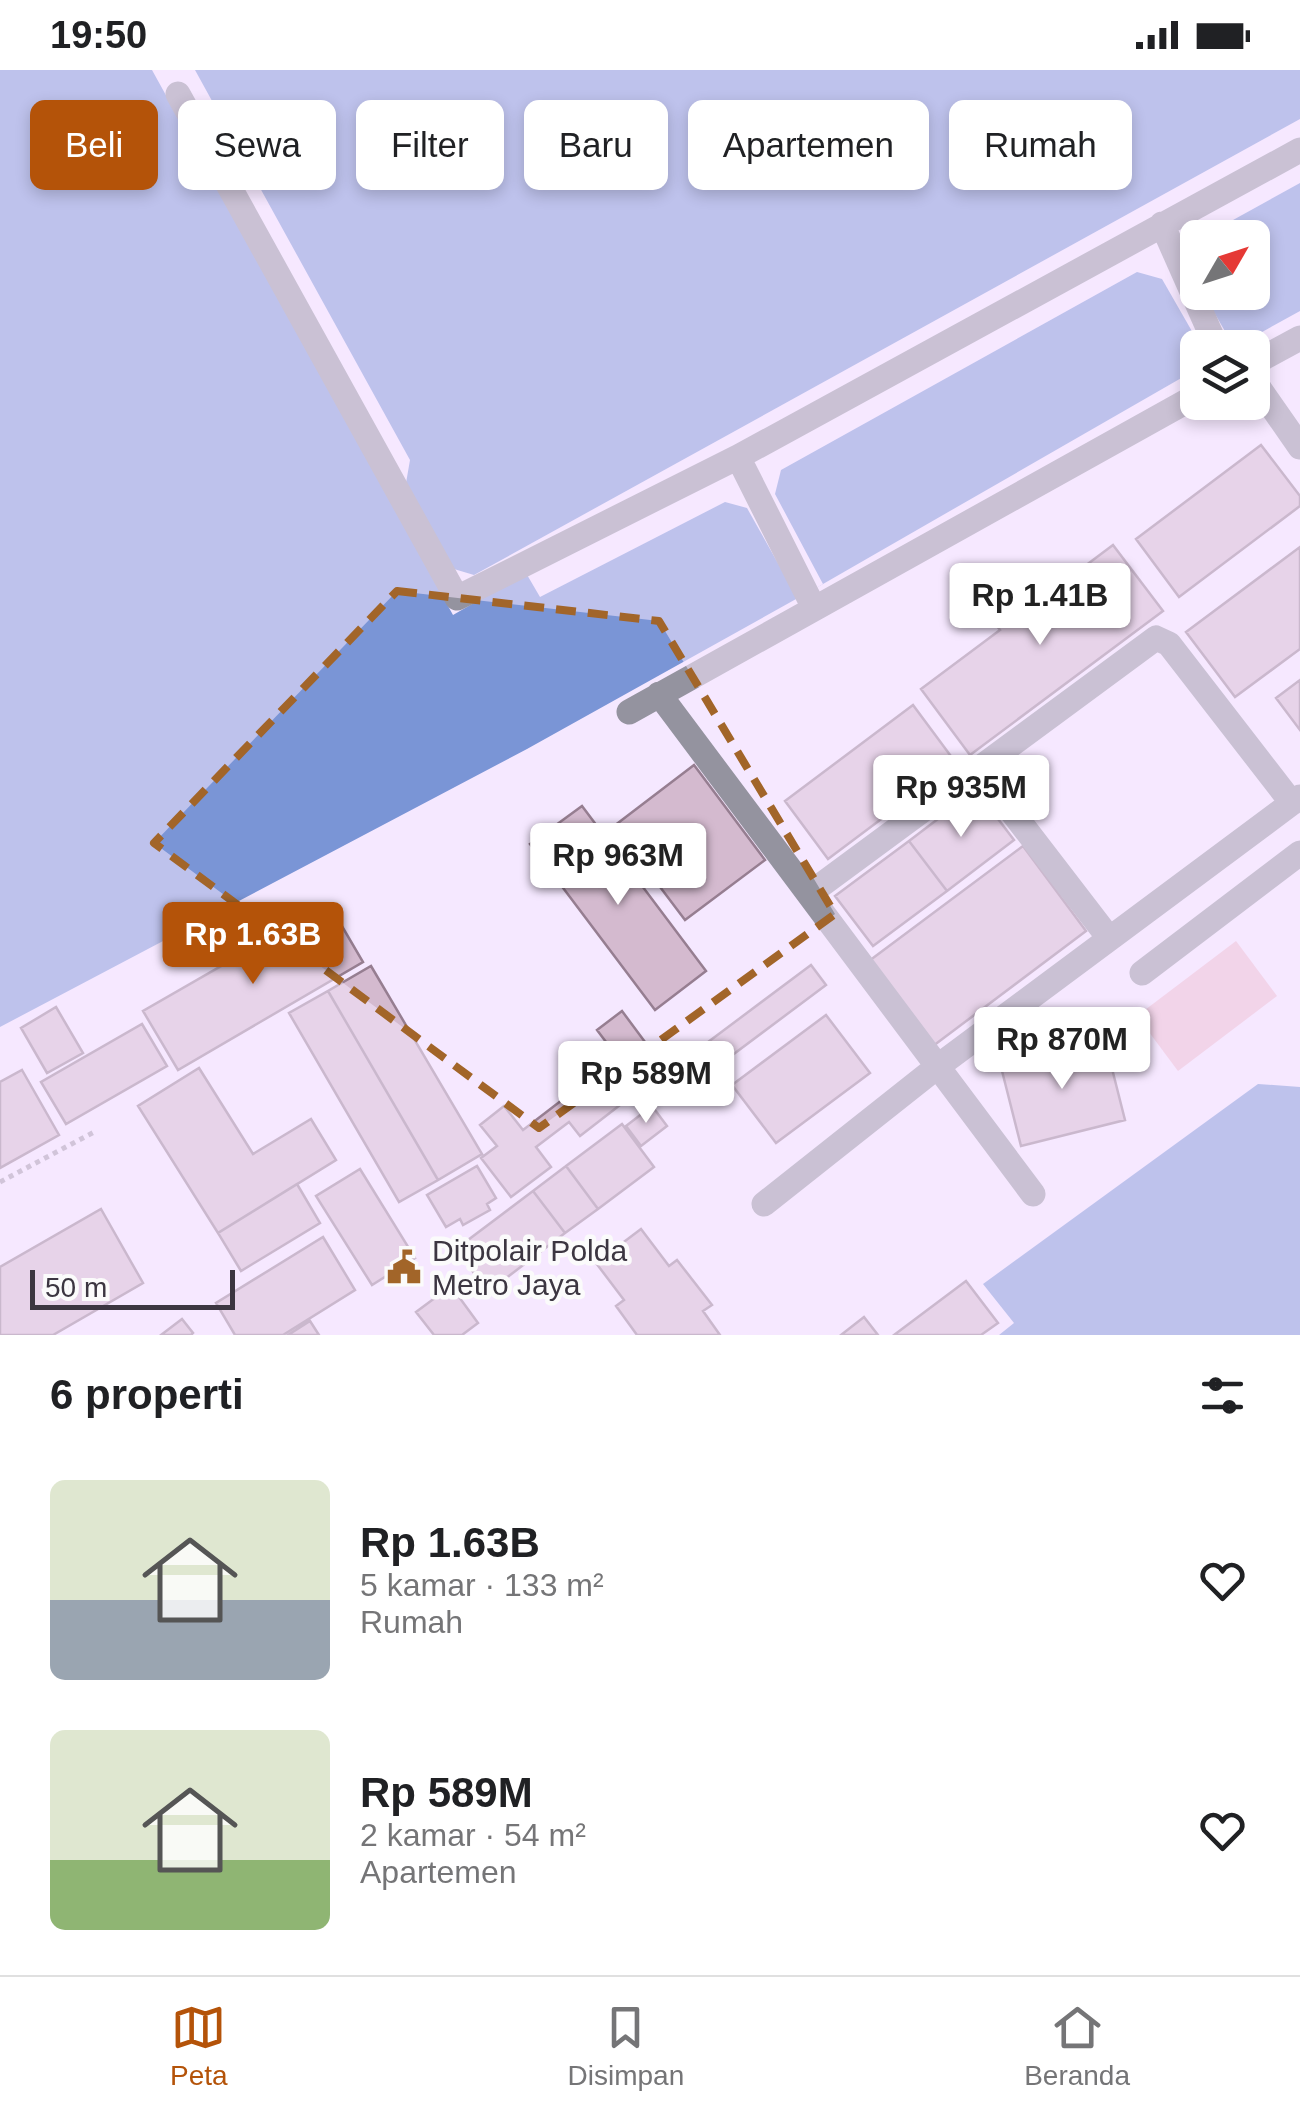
<!DOCTYPE html>
<html lang="id">
<head>
<meta charset="utf-8">
<style>
  body { margin:0; font-family:Helvetica,sans-serif; background:#f2f2f2; color:#202124; height:100vh; display:flex; flex-direction:column; font-size:38px; white-space:nowrap }
  * { box-sizing:border-box; margin:0 }
  p { font-size:32px; color:#757577 }
  .icon { flex:none; width:55px; height:55px; fill:none; stroke:currentColor; stroke-width:2; stroke-linecap:round; stroke-linejoin:round }
  .map { position:relative; height:1265px; overflow:hidden }
  .panel { display:flex; flex-direction:column; background:#fff; flex:1 }
  .panel>* { flex:none }
  .hud { position:absolute; left:30px; top:30px; width:1240px; height:90px; display:flex; gap:20px }
  .needle { width:65px; rotate:51deg }
  .buttons { position:absolute; left:1180px; top:150px; display:grid; gap:20px }
  .buttons a { display:grid; place-items:center; width:90px; height:90px; border-radius:15px; background:#fff; box-shadow:0 5px 15px #0003; font-size:50px }
  .scale { position:absolute; left:30px; bottom:25px; width:205px; box-sizing:border-box; padding-left:10px; border:5px solid #3c3641; border-top:0; font-size:28px; line-height:35px; white-space:nowrap; color:#3c3641; -webkit-text-stroke:8px #fbfbfb; paint-order:stroke }
  .price { position:absolute; translate:-50% -85px; padding:0 22px; border-radius:10px; background:#fff; color:#222; font-size:32px; line-height:65px; filter:drop-shadow(0 2px 5px #0008) }
  .price::after { content:''; position:absolute; left:50%; top:60px; width:30px; height:22px; margin-left:-15px; background:inherit; clip-path:polygon(0 0,100% 0,50% 100%) }
  .price.active { background:#b45309; color:#fff }
  ul { padding:0; list-style:none }
  li { display:flex; align-items:center; gap:30px; height:250px; padding:0 50px }
  li span { display:grid; place-items:center; flex:none; width:280px; height:200px; border-radius:15px; color:#555 }
  li>.icon { margin-inline-start:auto }
  span .icon { width:120px; height:120px; fill:#fffc; stroke-width:1 }
  li b { font-size:42px }
  h2 { display:flex; justify-content:space-between; align-items:center; height:120px; padding:0 50px; font-size:42px }
  .pill { padding:0 35px; border-radius:15px; background:#fff; box-shadow:0 5px 15px #0003; font-size:35px; line-height:90px }
  .pill.active { background:#b45309; color:#fff }
  .status { display:flex; justify-content:space-between; align-items:center; height:70px; padding:0 50px; background:#fff; direction:ltr }
  .status svg { height:28px; fill:currentColor }
  .menu { display:flex; justify-content:space-around; align-items:center; height:140px; border-top:2px solid #e0e0e0; background:#fff; font-size:28px; color:#757577 }
  .menu a { display:grid; justify-items:center; gap:5px }
  .menu .active { color:#b45309 }
  .map>svg:first-child { display:block }
</style>
</head>
<body>
<div class="status"><b>19:50</b><svg viewBox="0 0 49 12"><path d="M0 12V9h3v3zM5 12V6h3v6zM10 12V3h3v9zM15 12V0h3v12zM26 1h20v11H26zM47 4h2v5h-2z"/></svg></div>
<div class="map">
<svg width="1300" height="1265" viewBox="0 0 1300 1265">
  <rect width="100%" height="100%" fill="#f5e8ff"/>
  <path fill="#eebcce" d="M1236,871L1277,926L1178,1001L1137,946Z"/>
  <path fill="#7a95d6" fill-rule="evenodd" d="M0,0H1300V241L1235,277L1198,278L1197,299L823,514L527,679L0,957ZM1198,168H1252V222H1198Z
    M1258,1014L1300,1017V1265H999L1014,1253L983,1214Z"/>
  <path fill="#f5e8ff" d="M152,0H195L410,390L406,413L454,499L474,505L1300,49V113L1195,171L1187,195L1234,277H1201L1162,209L1137,202L781,400L775,424L823,514L798,529L747,438L725,432L540,527L526,503L453,545Z"/>
  <path fill="#d4bacf" stroke="#967e91" stroke-width="2.5" d="M1261,375L1300,426V436L1179,527L1136,469Z
    M1113,475L1163,541L970,685L921,619L1000,560L985,540L1022,512L1037,532Z
    M1300,477V579L1235,627L1186,562Z
    M1300,610V660L1276,628Z
    M913,635L956,693L828,789L785,731Z
    M694,695L765,790L685,850L614,756Z
    M976,720L1014,770L947,821L909,771Z
    M582,736L706,901L655,940L530,774Z
    M909,771L947,821L873,876L835,826Z
    M1023,776L1086,861L933,976L869,891Z
    M329,834L363,892L178,1000L143,941Z
    M811,895L826,915L691,1016L676,996Z
    M371,896L482,1084L438,1110L328,921Z
    M328,921L438,1110L399,1132L289,943Z
    M56,937L83,983L47,1003L21,958Z
    M622,941L668,1003L643,1021L597,960Z
    M826,945L870,1003L776,1073L732,1015Z
    M142,954L167,996L66,1054L41,1012Z
    M1104,967L1125,1050L1021,1076L1000,993Z
    M609,983L637,1019L627,1027L618,1015L610,1022L620,1035L580,1066L569,1052L536,1077L551,1097L511,1127L481,1088L497,1076L480,1055L504,1036L523,1060L605,997L599,989Z
    M199,998L253,1084L311,1049L336,1090L218,1163L138,1036Z
    M22,1000L59,1065L0,1098V1012Z
    M652,1036L667,1056L641,1076L626,1056Z
    M622,1054L654,1097L598,1139L566,1096Z
    M477,1096L496,1128L487,1134L490,1140L463,1155L460,1149L446,1157L427,1125Z
    M566,1096L598,1139L565,1163L533,1121Z
    M360,1099L415,1188L372,1215L316,1126Z
    M297,1114L320,1153L241,1201L218,1163Z
    M533,1121L565,1163L488,1222L456,1179Z
    M101,1139L143,1213L53,1265H0V1197Z
    M641,1159L669,1196L677,1190L712,1235L703,1241L720,1265H637L616,1236L624,1230L596,1193Z
    M323,1167L355,1220L283,1265H235L216,1233Z
    M966,1211L998,1253L981,1265H894Z
    M451,1216L478,1253L462,1265H434L416,1242Z
    M864,1247L878,1265H841Z
    M182,1249L193,1263L191,1265H161Z
    M310,1251L319,1265H288Z"/>
  <g fill="none" stroke-linecap="round" stroke-linejoin="round">
    <path stroke="#a49aab" stroke-width="5" stroke-dasharray="5 5" stroke-linecap="butt" d="M0,1112L96,1061"/>
    <path stroke="#94939f" stroke-width="25" d="M178,24L457,528L738,387L1300,80
      M1162,154L1217,278
      M1252,294L1300,268
      M1252,308L1300,377
      M738,387L814,538
      M659,624L1033,1124
      M629,642L1198,325
      M979,699L1109,868
      M809,824L1156,568L1169,574L1292,733
      M1142,903L1300,783
      M764,1134L937,997L1300,727"/>
  </g>
  <path d="M0 0H1300V1265H0ZM397,521L659,551L835,844L539,1058L154,773Z" fill="#f5e8ff" fill-opacity=".55" fill-rule="evenodd"/>
  <path fill="none" stroke="#a26529" stroke-width="8" stroke-dasharray="20 12" stroke-linejoin="round" d="M397,521L659,551L835,844L539,1058L154,773Z"/>
  <defs>
    <g id="civic-bare" transform="scale(2.7)"><path d="M-.6-6.5H3V-4.5H.6V-3L4-1V1h2V6H-6V1h2V-1L-.6-3ZM-1.2 2.5V6h2.4V2.5Z" fill="#a26529" stroke="#fbfbfb" stroke-width="2.5" paint-order="stroke"/></g>
  </defs>
  <g fill-rule="evenodd">
    <use href="#civic-bare" x="404" y="1197"/>
  </g>
  <g text-anchor="middle" dominant-baseline="central" stroke-width="9" stroke-linejoin="round" paint-order="stroke">
    <g font-size="30" fill="#3c3641" stroke="#fbfbfb" text-anchor="start">
      <text x="432" y="1180">Ditpolair Polda<tspan x="432" dy="34">Metro Jaya</tspan></text>
    </g>
  </g>
</svg>
<div class="buttons">
<a><svg class="needle" viewBox="-14 -14 28 28"><path d="M0-13l5 13h-10z" fill="#e53935"/><path d="M0 13l5-13h-10z" fill="#757577"/></svg></a>
<a><svg class="icon" aria-label="layers" viewBox="0 0 24 24"><path d="M12 4l9 5-9 5-9-5zM3 14l9 5 9-5"/></svg></a>
</div>
<div class="scale">50 m</div>
<b class="price" style="left:1040px;top:578px">Rp 1.41B</b>
<b class="price" style="left:961px;top:770px">Rp 935M</b>
<b class="price" style="left:618px;top:838px">Rp 963M</b>
<b class="price active" style="left:253px;top:917px">Rp 1.63B</b>
<b class="price" style="left:1062px;top:1022px">Rp 870M</b>
<b class="price" style="left:646px;top:1056px">Rp 589M</b>
<div class="hud">
<a class="pill active">Beli</a>
<a class="pill">Sewa</a>
<a class="pill">Filter</a>
<a class="pill">Baru</a>
<a class="pill">Apartemen</a>
<a class="pill">Rumah</a>
</div>
</div>
<section class="panel">
<h2>6 properti<svg class="icon" aria-label="filters" viewBox="0 0 24 24"><path d="M4 7h16M4 17h16"/><circle cx="9" cy="7" r="2"/><circle cx="15" cy="17" r="2"/></svg></h2>
<ul>
<li><span style="background:linear-gradient(#dfe7d0 60%,#9aa5b1 0)"><svg class="icon" aria-label="home" viewBox="0 0 24 24"><path d="M3 11l9-7 9 7M6 9v11h12V9"/></svg></span><div><b>Rp 1.63B</b><p>5 kamar · 133 m²</p><p>Rumah</p></div><svg class="icon" aria-label="heart" viewBox="0 0 24 24"><path d="M12 20l-8-8c-3-5 5-10 8-4 3-6 11-1 8 4z"/></svg></li>
<li><span style="background:linear-gradient(#dfe7d0 65%,#8fb573 0)"><svg class="icon" aria-label="home" viewBox="0 0 24 24"><path d="M3 11l9-7 9 7M6 9v11h12V9"/></svg></span><div><b>Rp 589M</b><p>2 kamar · 54 m²</p><p>Apartemen</p></div><svg class="icon" aria-label="heart" viewBox="0 0 24 24"><path d="M12 20l-8-8c-3-5 5-10 8-4 3-6 11-1 8 4z"/></svg></li>
</ul>
</section>
<nav class="menu">
<a class="active"><svg class="icon" aria-label="map" viewBox="0 0 24 24"><path d="M3 6l6-2 6 2 6-2v14l-6 2-6-2-6 2zM9 4v14M15 6v14"/></svg>Peta</a>
<a><svg class="icon" aria-label="saved" viewBox="0 0 24 24"><path d="M7 4h10v16l-5-4-5 4z"/></svg>Disimpan</a>
<a><svg class="icon" aria-label="home" viewBox="0 0 24 24"><path d="M3 11l9-7 9 7M6 9v11h12V9"/></svg>Beranda</a>
</nav>
</body>
</html>
